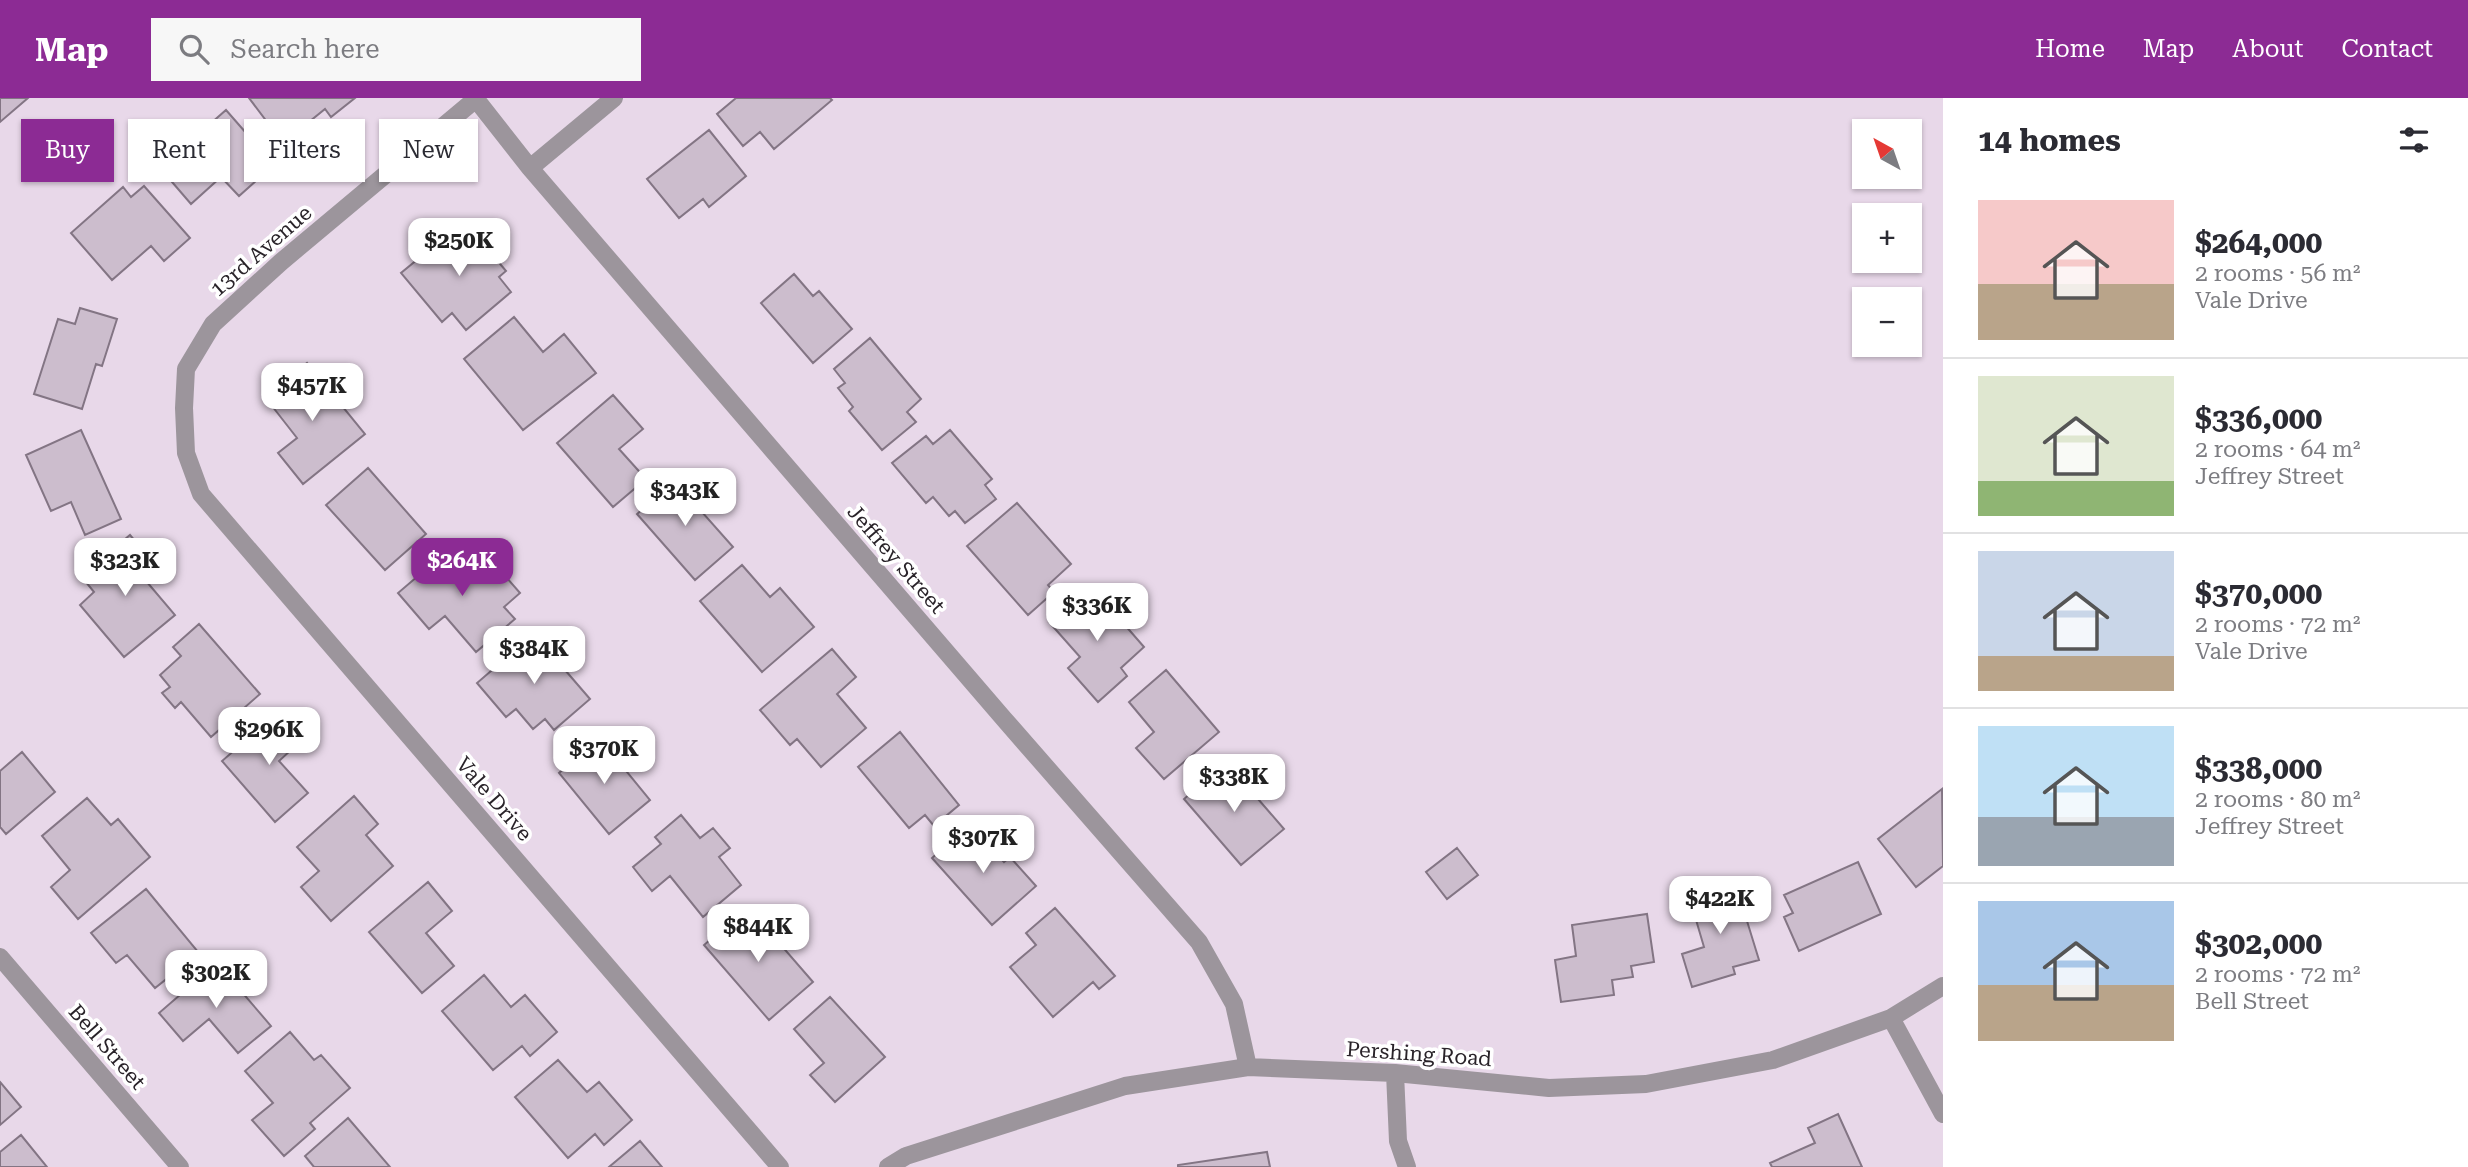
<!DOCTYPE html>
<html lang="en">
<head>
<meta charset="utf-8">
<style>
  body { margin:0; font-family:"Roboto Serif",serif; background:#f7f7f7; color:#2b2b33; height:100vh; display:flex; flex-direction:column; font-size:26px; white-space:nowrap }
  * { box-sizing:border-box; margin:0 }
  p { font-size:23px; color:#7c7c81 }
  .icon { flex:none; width:38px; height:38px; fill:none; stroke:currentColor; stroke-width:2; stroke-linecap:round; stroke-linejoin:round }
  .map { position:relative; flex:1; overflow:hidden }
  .sheet { display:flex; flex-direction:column; background:#fff; width:525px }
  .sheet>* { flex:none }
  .hud { position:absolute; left:21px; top:21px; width:665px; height:63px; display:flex; gap:14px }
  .needle { width:46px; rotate:320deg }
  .controls { position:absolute; left:1852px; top:21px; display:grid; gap:14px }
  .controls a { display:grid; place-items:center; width:70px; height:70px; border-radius:0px; background:#fff; box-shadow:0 2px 5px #0004; font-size:35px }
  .price { position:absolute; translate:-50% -60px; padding:0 16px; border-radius:14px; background:#fff; color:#222; font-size:23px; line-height:46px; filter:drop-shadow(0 2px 4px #0008) }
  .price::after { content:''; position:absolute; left:50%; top:42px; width:21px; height:16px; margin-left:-10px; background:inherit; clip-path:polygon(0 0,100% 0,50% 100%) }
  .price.selected { background:#8c2b94; color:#fff }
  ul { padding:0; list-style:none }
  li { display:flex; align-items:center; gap:21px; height:175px; padding:0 35px }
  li+li { border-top:2px solid #e1e1e2 }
  li span { display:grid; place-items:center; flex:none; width:196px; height:140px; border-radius:0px; color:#555 }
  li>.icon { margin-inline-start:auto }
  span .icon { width:84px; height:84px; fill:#fffc; stroke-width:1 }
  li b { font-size:30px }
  h2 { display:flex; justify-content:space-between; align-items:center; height:84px; padding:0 35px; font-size:30px }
  .pill { padding:0 24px; border-radius:0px; background:#fff; box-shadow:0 2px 5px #0004; font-size:24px; line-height:63px }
  .pill.selected { background:#8c2b94; color:#fff }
  header { display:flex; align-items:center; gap:42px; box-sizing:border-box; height:98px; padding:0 35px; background:#8c2b94; color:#fff }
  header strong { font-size:33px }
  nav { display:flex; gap:38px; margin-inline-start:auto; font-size:24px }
  .search { width:490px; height:63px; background:#f7f7f7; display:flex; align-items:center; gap:18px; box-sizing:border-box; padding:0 24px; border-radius:0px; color:#7c7c81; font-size:26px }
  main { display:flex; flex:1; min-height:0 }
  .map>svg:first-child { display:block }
</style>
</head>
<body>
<header>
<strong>Map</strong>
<div class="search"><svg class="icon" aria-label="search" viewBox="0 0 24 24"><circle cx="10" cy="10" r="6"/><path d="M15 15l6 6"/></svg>Search here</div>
<nav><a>Home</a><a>Map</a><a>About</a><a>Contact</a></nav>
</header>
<main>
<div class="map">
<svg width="1943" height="1069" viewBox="0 0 1943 1069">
  <rect width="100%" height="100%" fill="#e8d8e9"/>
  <path fill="#ccbdcd" stroke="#837584" stroke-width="2" d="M0,0H28L0,24Z
    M249,0H355L331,19L325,11L283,45Z
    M736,0H830L832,2L774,51L760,34L743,48L717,16Z
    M226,12L274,67L239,98L221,79L191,106L160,70Z
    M709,32L746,78L709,109L703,101L679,120L647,81Z
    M144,88L190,140L164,163L151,148L112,182L71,135L123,89L131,99Z
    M464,123L506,173L499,179L511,194L466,232L452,215L442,224L401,175Z
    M794,176L813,198L819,193L852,231L813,265L761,205Z
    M80,210L117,221L102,268L96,266L82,311L34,296L58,221L75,226Z
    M514,219L543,254L564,236L596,275L523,332L464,261Z
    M870,240L921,301L907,314L916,324L882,352L849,313L853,309L838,290L845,285L834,271Z
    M307,265L365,336L303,386L278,355L297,340L265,299Z
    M613,297L643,331L619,351L646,381L613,409L557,345Z
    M81,332L121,421L85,437L71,404L51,413L26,357Z
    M950,332L992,381L985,387L996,401L965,425L955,413L949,418L933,399L926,405L892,365L926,338L933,346Z
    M368,370L426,436L385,472L326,407Z
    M682,377L701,399L694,405L733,449L695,482L637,416Z
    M1017,405L1071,466L1048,487L1054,494L1028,517L967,448Z
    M130,437L154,466L141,477L175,517L124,559L80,507L94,494L81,478Z
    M452,449L476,477L492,463L520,495L504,509L515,521L476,554L445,518L429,531L398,495Z
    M742,467L770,499L780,490L814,529L762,574L700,503Z
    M1091,488L1144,549L1121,570L1127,578L1098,604L1068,570L1080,559L1049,524Z
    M199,526L260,596L211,639L181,604L175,610L162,595L170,589L160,577L181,558L173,549Z
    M534,536L590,601L554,632L545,621L533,631L516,611L506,619L477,585Z
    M832,551L856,579L837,596L866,630L821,669L797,641L790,647L760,612Z
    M1166,572L1219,634L1164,681L1136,650L1154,634L1129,604Z
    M280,613L304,640L279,663L308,695L275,724L222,663Z
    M900,634L959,707L934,728L925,717L909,730L858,669Z
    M600,641L650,702L609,736L559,675Z
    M22,654L55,694L6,736L0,729V673Z
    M1226,664L1284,731L1241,767L1184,701Z
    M1942,691L1943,768L1916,789L1878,741Z
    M354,698L378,726L366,737L393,768L331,823L301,789L319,773L297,749Z
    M87,700L111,727L118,721L150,759L78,821L51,789L70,772L42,738Z
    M681,717L700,740L713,730L730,750L719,759L741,787L703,819L670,778L652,793L633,769L661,746L655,739Z
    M970,726L1004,764L1010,759L1036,788L992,827L932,760Z
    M1457,750L1478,777L1447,801L1426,774Z
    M1858,764L1881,816L1799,853L1784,819L1793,815L1784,797Z
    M428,784L452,813L426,835L454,868L422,895L369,834Z
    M1735,784L1759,862L1733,869L1735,876L1692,889L1682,856L1704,849L1689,798Z
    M146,791L199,855L155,890L127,857L116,865L91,835Z
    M748,809L813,884L769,922L704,847Z
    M1055,810L1115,878L1099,891L1093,884L1053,919L1010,869L1036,847L1026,835Z
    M1647,816L1654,864L1631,868L1633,879L1612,882L1614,897L1561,904L1555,862L1576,858L1572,827Z
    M217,865L271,928L238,955L209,921L183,943L159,915Z
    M484,877L511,909L525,897L557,934L530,958L522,948L493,972L442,913Z
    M830,899L885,959L835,1004L810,977L824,965L794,931Z
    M290,934L314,962L321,957L350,990L310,1025L315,1031L284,1058L252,1022L273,1005L245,973Z
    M558,962L587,994L599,984L632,1022L604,1047L595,1036L568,1060L515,999Z
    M0,984L21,1009L0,1027Z
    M1838,1016L1862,1069H1772L1770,1065L1815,1045L1808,1030Z
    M348,1020L390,1069H314L305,1058Z
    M21,1037L47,1069H0V1054Z
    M640,1043L662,1069H609Z
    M1267,1054L1270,1069H1178V1067Z"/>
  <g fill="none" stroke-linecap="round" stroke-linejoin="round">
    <path stroke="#9c959c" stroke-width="18" d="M475,0L530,70L1004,621L1199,844L1234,906L1248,969
      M477,0L281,164L213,226L186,271L184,310L186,355L201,396L780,1069
      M530,70L614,0
      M0,859L180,1069
      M1891,920L1943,1016
      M1395,975L1398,1043L1407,1069
      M888,1069L906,1058L1125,988L1248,969L1395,975L1549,990L1646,986L1773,962L1891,920L1943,888"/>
  </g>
  <g text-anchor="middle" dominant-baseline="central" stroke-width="7" stroke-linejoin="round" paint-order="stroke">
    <g font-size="21" fill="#292329" stroke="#fff">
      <text transform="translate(261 153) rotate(-41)">13rd Avenue</text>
      <text transform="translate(896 461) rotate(49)">Jeffrey Street</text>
      <text transform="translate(494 701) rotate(49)">Vale Drive</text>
      <text transform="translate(107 949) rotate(49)">Bell Street</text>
      <text transform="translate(1419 956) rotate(4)">Pershing Road</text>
    </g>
  </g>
</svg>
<div class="controls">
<a><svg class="needle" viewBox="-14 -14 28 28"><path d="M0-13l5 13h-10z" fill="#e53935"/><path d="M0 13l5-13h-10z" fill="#7c7c81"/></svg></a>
<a>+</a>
<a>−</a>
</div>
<b class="price" style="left:459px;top:180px">$250K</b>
<b class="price" style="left:312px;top:325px">$457K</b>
<b class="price" style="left:685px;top:430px">$343K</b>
<b class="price" style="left:125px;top:500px">$323K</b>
<b class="price selected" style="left:462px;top:500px">$264K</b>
<b class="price" style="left:1097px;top:545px">$336K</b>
<b class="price" style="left:534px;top:588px">$384K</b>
<b class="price" style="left:269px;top:669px">$296K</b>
<b class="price" style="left:604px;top:688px">$370K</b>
<b class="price" style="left:1234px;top:716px">$338K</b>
<b class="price" style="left:983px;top:777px">$307K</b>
<b class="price" style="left:1720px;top:838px">$422K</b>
<b class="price" style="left:758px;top:866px">$844K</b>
<b class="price" style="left:216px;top:912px">$302K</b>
<div class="hud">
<a class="pill selected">Buy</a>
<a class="pill">Rent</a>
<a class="pill">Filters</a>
<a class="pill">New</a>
</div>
</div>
<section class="sheet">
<h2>14 homes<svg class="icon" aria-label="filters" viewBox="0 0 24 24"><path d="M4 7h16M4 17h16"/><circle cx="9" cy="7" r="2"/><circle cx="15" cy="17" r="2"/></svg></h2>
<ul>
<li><span style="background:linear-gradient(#f6c9c9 60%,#b9a48a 0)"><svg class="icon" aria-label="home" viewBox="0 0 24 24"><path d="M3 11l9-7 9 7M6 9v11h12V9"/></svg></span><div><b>$264,000</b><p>2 rooms · 56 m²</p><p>Vale Drive</p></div></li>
<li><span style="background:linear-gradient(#dfe7d0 75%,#8fb573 0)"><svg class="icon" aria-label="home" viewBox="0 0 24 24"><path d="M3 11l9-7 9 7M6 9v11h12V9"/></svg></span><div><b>$336,000</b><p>2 rooms · 64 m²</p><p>Jeffrey Street</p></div></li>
<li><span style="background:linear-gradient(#c9d6e8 75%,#b9a48a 0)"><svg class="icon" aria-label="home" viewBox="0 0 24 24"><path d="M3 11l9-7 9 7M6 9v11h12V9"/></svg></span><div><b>$370,000</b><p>2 rooms · 72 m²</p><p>Vale Drive</p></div></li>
<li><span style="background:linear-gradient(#bfe0f5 65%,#9aa5b1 0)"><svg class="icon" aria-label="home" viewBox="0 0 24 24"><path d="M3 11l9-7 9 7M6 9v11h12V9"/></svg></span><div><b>$338,000</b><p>2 rooms · 80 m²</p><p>Jeffrey Street</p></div></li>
<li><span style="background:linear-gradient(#a9c7e8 60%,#b9a48a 0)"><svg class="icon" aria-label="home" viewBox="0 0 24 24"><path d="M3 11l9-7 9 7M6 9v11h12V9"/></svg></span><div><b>$302,000</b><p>2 rooms · 72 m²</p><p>Bell Street</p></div></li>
</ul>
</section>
</main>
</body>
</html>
